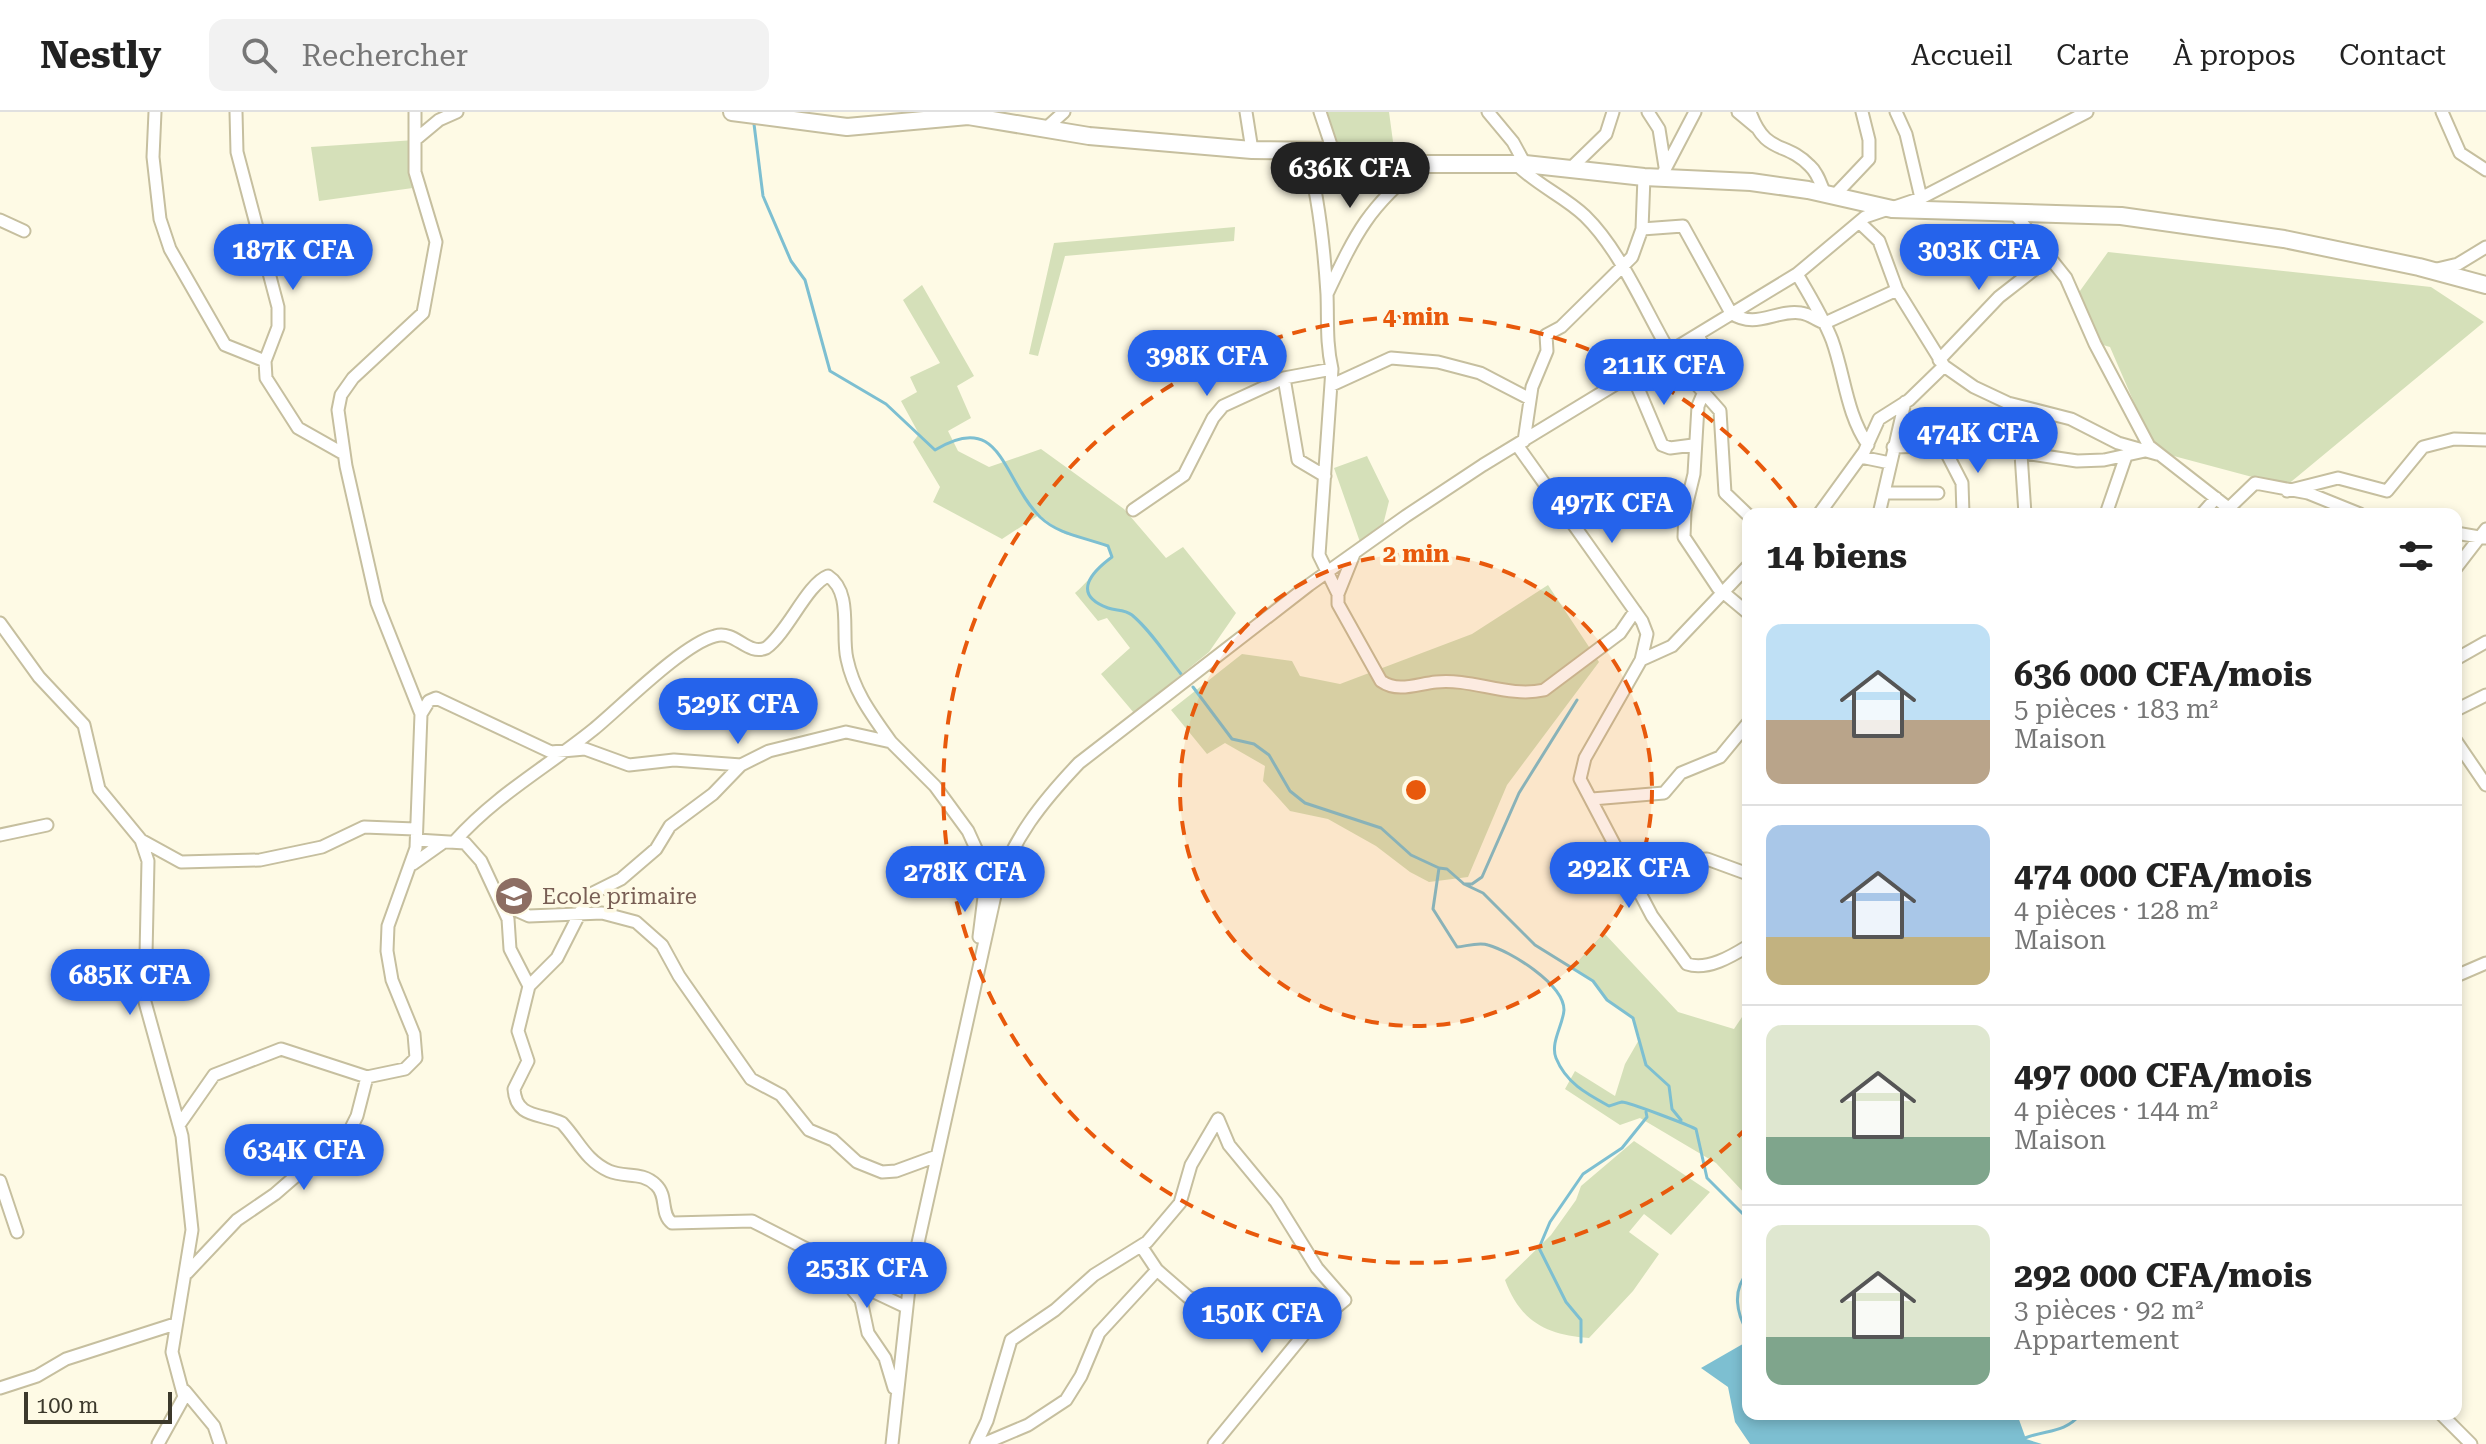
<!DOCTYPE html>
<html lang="fr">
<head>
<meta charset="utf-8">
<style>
  body { margin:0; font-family:"Roboto Serif",serif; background:#f2f2f2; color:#222; height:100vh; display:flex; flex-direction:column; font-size:30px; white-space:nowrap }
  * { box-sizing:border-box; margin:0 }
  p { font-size:26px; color:#767676 }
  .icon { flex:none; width:44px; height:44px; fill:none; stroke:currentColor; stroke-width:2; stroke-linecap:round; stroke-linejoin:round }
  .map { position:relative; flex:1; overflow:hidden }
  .side { position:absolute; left:1742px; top:396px; width:720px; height:912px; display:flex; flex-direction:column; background:#fff; border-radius:16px; box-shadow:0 4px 12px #0003 }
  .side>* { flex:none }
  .scale { position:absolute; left:24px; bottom:20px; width:148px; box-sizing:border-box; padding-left:8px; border:4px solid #3c392c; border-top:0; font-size:22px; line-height:28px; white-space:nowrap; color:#3c392c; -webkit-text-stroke:6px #fefae5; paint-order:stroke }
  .price { position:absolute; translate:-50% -68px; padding:0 18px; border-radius:28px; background:#2563eb; color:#fff; font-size:26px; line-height:52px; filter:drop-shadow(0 2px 4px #0008) }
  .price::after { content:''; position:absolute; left:50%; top:48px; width:24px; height:18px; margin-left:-12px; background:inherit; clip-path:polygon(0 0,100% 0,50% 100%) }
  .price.on { background:#222; color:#fff }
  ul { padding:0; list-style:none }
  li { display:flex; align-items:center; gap:24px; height:200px; padding:0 24px }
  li+li { border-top:2px solid #e0e0e0 }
  li span { display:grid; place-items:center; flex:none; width:224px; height:160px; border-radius:16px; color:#555 }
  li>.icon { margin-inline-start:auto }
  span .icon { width:96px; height:96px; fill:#fffc; stroke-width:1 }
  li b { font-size:34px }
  h2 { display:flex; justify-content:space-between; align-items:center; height:96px; padding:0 24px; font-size:34px }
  header { display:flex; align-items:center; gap:48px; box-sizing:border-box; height:112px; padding:0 40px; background:#fff; border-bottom:2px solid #e0e0e0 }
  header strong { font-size:38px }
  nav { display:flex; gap:44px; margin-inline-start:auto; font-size:28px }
  .search { width:560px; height:72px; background:#f2f2f2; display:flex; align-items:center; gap:20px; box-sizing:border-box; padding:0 28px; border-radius:16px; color:#767676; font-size:30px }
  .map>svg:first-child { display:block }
</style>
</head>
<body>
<header>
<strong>Nestly</strong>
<div class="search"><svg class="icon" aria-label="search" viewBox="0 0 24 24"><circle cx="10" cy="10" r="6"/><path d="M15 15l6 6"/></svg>Rechercher</div>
<nav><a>Accueil</a><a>Carte</a><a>À propos</a><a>Contact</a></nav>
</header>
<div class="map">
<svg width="2486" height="1332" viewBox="0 0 2486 1332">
  <rect width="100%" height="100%" fill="#fefae5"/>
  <path fill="#d5e0b9" d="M1321,0H1389L1394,37C1382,40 1346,39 1336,30C1329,23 1325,9 1321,0Z
    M415,28L420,75L319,89L311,35Z
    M1235,115L1234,129L1065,144L1038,244L1029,242L1054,131Z
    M2108,140L2431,175L2484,210L2286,374L2155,339L2110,235L2096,231L2077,183Z
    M922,173L974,264L957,274L971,306L948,319L958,339L989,355L1041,337L1124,397L1166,446L1183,435L1236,501L1209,540L1134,601L1101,562L1130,536L1107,506L1098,509L1075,481C1089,469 1097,456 1112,445L1108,434L1065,422L1039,403L1002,427L933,390L940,375L913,330L919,322L901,289L917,280L910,265L940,251L903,188Z
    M1367,344L1389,389L1383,413L1360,430L1334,356Z
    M1548,473L1599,550L1507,673L1468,765L1429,770L1410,760L1376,734L1328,707L1290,699L1263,669L1265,654L1225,631L1207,642L1171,598L1242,542L1292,549L1300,564L1340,572L1472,522Z
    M1604,821L1678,900L1734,917L1748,896V1085L1716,1051L1640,1006L1620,1013L1565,977L1575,959L1615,984L1625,952L1640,926L1633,906L1607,888L1593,869L1573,855Z
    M1634,1029L1710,1080L1671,1123L1644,1102L1629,1120L1659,1142L1633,1179L1589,1226C1546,1223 1520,1209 1505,1168L1551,1123L1576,1088L1581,1074Z"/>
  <path fill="#7dbfd1" d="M1748,1229V1302H2017L2026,1327L2042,1332H1750L1735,1310L1728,1275L1701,1256Z"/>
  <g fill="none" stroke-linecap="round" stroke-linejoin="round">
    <path stroke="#7dbfd1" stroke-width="3" d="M754,12L763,84L791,149L805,168L830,259L886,292L935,338C1002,297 1002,367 1040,405C1059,423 1084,425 1108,434L1112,445C1093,459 1070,482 1108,496C1116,499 1124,497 1132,503C1151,519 1166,543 1181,562
      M1193,575L1232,627L1254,632L1269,643L1290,679L1305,691L1381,716L1411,743L1439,756L1433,797L1457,835C1467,834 1479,830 1488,833C1510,839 1564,872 1564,898C1563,913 1550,931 1556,946C1566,971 1587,982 1609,994C1613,993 1617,991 1622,990C1629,990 1688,1013 1696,1017L1707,1066L1748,1107
      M1439,756L1447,757L1464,772H1472L1482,765L1519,681L1577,588
      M1464,772L1483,781L1535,833L1593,869L1607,888L1633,906L1646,953L1669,974L1672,997L1681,1008
      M1748,1160C1732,1178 1736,1201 1748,1221
      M1581,1230V1208L1566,1190L1539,1136L1550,1110L1583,1062L1622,1036L1647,1005L1646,1000
      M2025,1326C2048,1317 2063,1322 2081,1302"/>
    <g stroke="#c6bf9f" stroke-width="15">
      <path id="street" d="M155,0L153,45L160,107L170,137L225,233L265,249
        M236,0L237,40L278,195V215L265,249L266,266L298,316L344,342
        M1246,0L1252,38
        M1320,0L1333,39
        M1488,0L1513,30L1525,52
        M1648,0L1659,17L1665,55
        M1738,0L1756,15
        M1750,0C1766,44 1785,28 1810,54C1818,61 1821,73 1825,82
        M1896,0L1906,22L1921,86
        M2442,0L2460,41L2486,58
        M1045,17L1064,0
        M415,28L439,8L457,0
        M1306,39C1319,85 1324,134 1327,182C1328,208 1326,231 1332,257L1319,443L1338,482V492L1381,569C1398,581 1417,572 1436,570C1472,566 1508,586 1544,578L1620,521L1635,499
        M1516,52C1538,74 1564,84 1585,104C1620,138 1644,196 1669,239
        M1570,57L1606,22L1613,0
        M1661,65L1695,0
        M1833,85L1869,47V28L1862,0
        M2015,102L2066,166L2095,232L2149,334L2236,402
        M0,108L24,119
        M1859,110L1879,129L1897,178L1944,254L1974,275L2008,291L2071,307L2118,331L2157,342
        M1642,117L1683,114L1731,201C1756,218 1776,197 1801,201C1810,202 1817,209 1825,211L1897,178
        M2437,157L2458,152L2486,135
        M1797,162C1810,184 1823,205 1832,228C1845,264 1846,301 1868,333
        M1327,182C1356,121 1368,95 1422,52
        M1698,223L1710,247L1711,263L1698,294L1694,362L1685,399L1684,425L1718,476L1748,501
        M1675,236L1690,265L1720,299L1725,381L1748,403
        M1939,248L1999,185L2049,146
        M1632,262L1662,333L1670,336L1693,333
        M1284,266L1298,348L1325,364
        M1332,273L1391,246L1438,250L1480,261L1530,287
        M1524,329L1532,275L1547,239L1546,223L1561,215L1632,145L1642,117L1644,65
        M1517,333L1642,509L1647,522L1641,548
        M1893,335L1971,333L2077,349L2104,348L2145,339
        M1944,336L1962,371L1963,402
        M1861,345L1890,351
        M2287,379L2338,366L2387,379L2423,335L2454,327L2486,328
        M1884,381H1938
        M2229,396L2255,371L2308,381L2360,402
        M1133,398L1184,363L1213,306L1223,294L1284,266L1332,257
        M1819,402L1864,340L1879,307L1909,288L1944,254
        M1879,402L1905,290
        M2025,402L2020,327L2029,297
        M2106,402L2126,344
        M2202,402L2216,386
        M2456,421L2485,426
        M1748,454L1672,534L1641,548L1585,646L1580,667L1652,804L1687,852C1707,859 1732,844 1748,834
        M2456,456L2486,417
        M1338,482L1354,442
        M0,511L39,565L84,613L99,677L141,728L148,749L145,890L182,1024L192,1118L172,1240L184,1285L158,1332
        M2456,547L2486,530
        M2456,598L2486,583
        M421,602L429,589L436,586L551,640L585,637L629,653L674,648L741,653
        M2456,629L2486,673
        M1592,687L1664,681L1681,661L1720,645L1748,611
        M0,723L47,713
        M141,728L181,750L260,748L322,735L364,715L415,717
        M417,728L465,731L481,749L508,807L510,837L529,874L518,919L528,949L514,977C516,1007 541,1001 562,1011C579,1029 585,1048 609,1059C625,1066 642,1059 656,1073C668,1084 660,1102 672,1111L752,1109L828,1148L861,1188L868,1221L885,1246L894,1276
        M455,729C496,683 547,655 594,617C622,594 683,532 715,524C736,518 747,544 766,536C788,520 807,472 828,464C853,480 841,523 847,547C854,580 872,603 891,630
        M1624,750L1707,747L1748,762
        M413,752L444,730
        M502,792L529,804L602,801L636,810L662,833L679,864L751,967L781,983L809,1018L833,1028L857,1050L882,1060L896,1059L937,1044
        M2456,864L2486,851
        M529,874L557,846L589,783L621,767L656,737L670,714L713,682L741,653L769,639L846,620L891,630L935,674L968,719L983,752L985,777L979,825
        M179,1013L214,963L281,937L367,965L405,957L416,946L414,922L392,868L387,839L388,814L416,736L421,602L377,491L346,354L338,298L341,283L353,266L423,201L436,130L415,60V0
        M0,1069L17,1120
        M1141,1134L1157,1158
        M187,1161L237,1108L275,1082L351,1016L357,1004L367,965
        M851,1169L906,1195
        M0,1276L37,1264L66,1247L175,1212
        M185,1279L214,1314L220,1332
        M2441,1302L2471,1332
        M892,1332L910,1167L996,779C1012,727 1042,690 1079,651L1309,473L1406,404L1483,353L1797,162L1865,105L1921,86L2087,0
        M976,1332L987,1309L1011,1228L1055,1198L1094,1163L1147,1130L1180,1091L1191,1053L1218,1007
        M983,1332L1028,1313L1066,1288L1081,1264L1099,1221L1157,1158L1188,1185L1198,1189L1294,1190L1332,1199
        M1214,1332L1305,1221L1345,1188L1317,1156L1276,1090L1229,1033L1218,1007"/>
    </g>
    <g stroke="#c6bf9f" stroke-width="20">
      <path id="secondary" d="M732,0L847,15L968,4L1089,24L1252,38L1333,39L1422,52H1525L1644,65L1751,70L1808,78L1892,97L2121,104L2284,127L2419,155L2486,173"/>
    </g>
    <use href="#street" stroke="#fff" stroke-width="11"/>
    <use href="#secondary" stroke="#fff" stroke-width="16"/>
  </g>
  <circle cx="1416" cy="678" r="236" fill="#e8590c" fill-opacity=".12"/>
  <g fill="none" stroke="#e8590c" stroke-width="4" stroke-dasharray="14 10">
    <circle cx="1416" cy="678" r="236"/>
    <path d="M1748 1015A473 473 0 1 1 1799 400"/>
  </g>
  <defs>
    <g id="school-disc" transform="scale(2)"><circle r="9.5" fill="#8d6e63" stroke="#fefae5"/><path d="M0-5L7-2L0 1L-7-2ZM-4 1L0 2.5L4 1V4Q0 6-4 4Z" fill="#fff"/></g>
  </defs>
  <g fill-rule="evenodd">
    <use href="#school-disc" x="514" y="784"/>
  </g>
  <g text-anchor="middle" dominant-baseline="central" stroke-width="7" stroke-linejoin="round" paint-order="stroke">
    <g font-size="22" fill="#785e54" stroke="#fefae5" text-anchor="start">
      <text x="542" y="784">Ecole primaire</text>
    </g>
  </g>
  <circle cx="1416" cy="678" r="12" fill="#e8590c" stroke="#fefae5" stroke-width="4"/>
  <g font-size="24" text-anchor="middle" font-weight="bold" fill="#e8590c" stroke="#fefae5" stroke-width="7" stroke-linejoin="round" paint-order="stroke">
    <text x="1416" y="213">4 min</text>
    <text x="1416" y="450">2 min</text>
  </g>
</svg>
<div class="scale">100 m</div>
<b class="price on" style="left:1350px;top:98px">636K CFA</b>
<b class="price" style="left:293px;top:180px">187K CFA</b>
<b class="price" style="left:1979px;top:180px">303K CFA</b>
<b class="price" style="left:1207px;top:286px">398K CFA</b>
<b class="price" style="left:1664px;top:295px">211K CFA</b>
<b class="price" style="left:1978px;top:363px">474K CFA</b>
<b class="price" style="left:1612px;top:433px">497K CFA</b>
<b class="price" style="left:738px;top:634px">529K CFA</b>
<b class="price" style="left:1629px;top:798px">292K CFA</b>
<b class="price" style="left:965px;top:802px">278K CFA</b>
<b class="price" style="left:130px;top:905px">685K CFA</b>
<b class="price" style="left:304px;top:1080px">634K CFA</b>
<b class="price" style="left:867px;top:1198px">253K CFA</b>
<b class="price" style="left:1262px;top:1243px">150K CFA</b>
<section class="side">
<h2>14 biens<svg class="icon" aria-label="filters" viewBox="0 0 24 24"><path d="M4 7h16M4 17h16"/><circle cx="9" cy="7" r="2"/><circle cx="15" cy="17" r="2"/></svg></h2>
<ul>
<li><span style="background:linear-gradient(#bfe0f5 60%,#b9a48a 0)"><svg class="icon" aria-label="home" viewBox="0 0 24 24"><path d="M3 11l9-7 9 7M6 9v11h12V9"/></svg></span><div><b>636 000 CFA/mois</b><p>5 pièces · 183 m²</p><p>Maison</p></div></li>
<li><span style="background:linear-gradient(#a9c7e8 70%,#c2b280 0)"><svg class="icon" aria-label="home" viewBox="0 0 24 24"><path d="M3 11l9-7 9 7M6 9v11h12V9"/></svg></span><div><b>474 000 CFA/mois</b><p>4 pièces · 128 m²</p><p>Maison</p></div></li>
<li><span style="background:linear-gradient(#dfe7d0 70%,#7fa58c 0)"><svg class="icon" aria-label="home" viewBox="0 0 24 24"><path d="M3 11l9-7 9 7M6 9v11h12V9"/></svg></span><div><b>497 000 CFA/mois</b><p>4 pièces · 144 m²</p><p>Maison</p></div></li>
<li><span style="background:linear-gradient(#dfe7d0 70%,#7fa58c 0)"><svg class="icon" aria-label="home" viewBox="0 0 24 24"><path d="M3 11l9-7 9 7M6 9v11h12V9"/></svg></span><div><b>292 000 CFA/mois</b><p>3 pièces · 92 m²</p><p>Appartement</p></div></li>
</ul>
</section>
</div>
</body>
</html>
